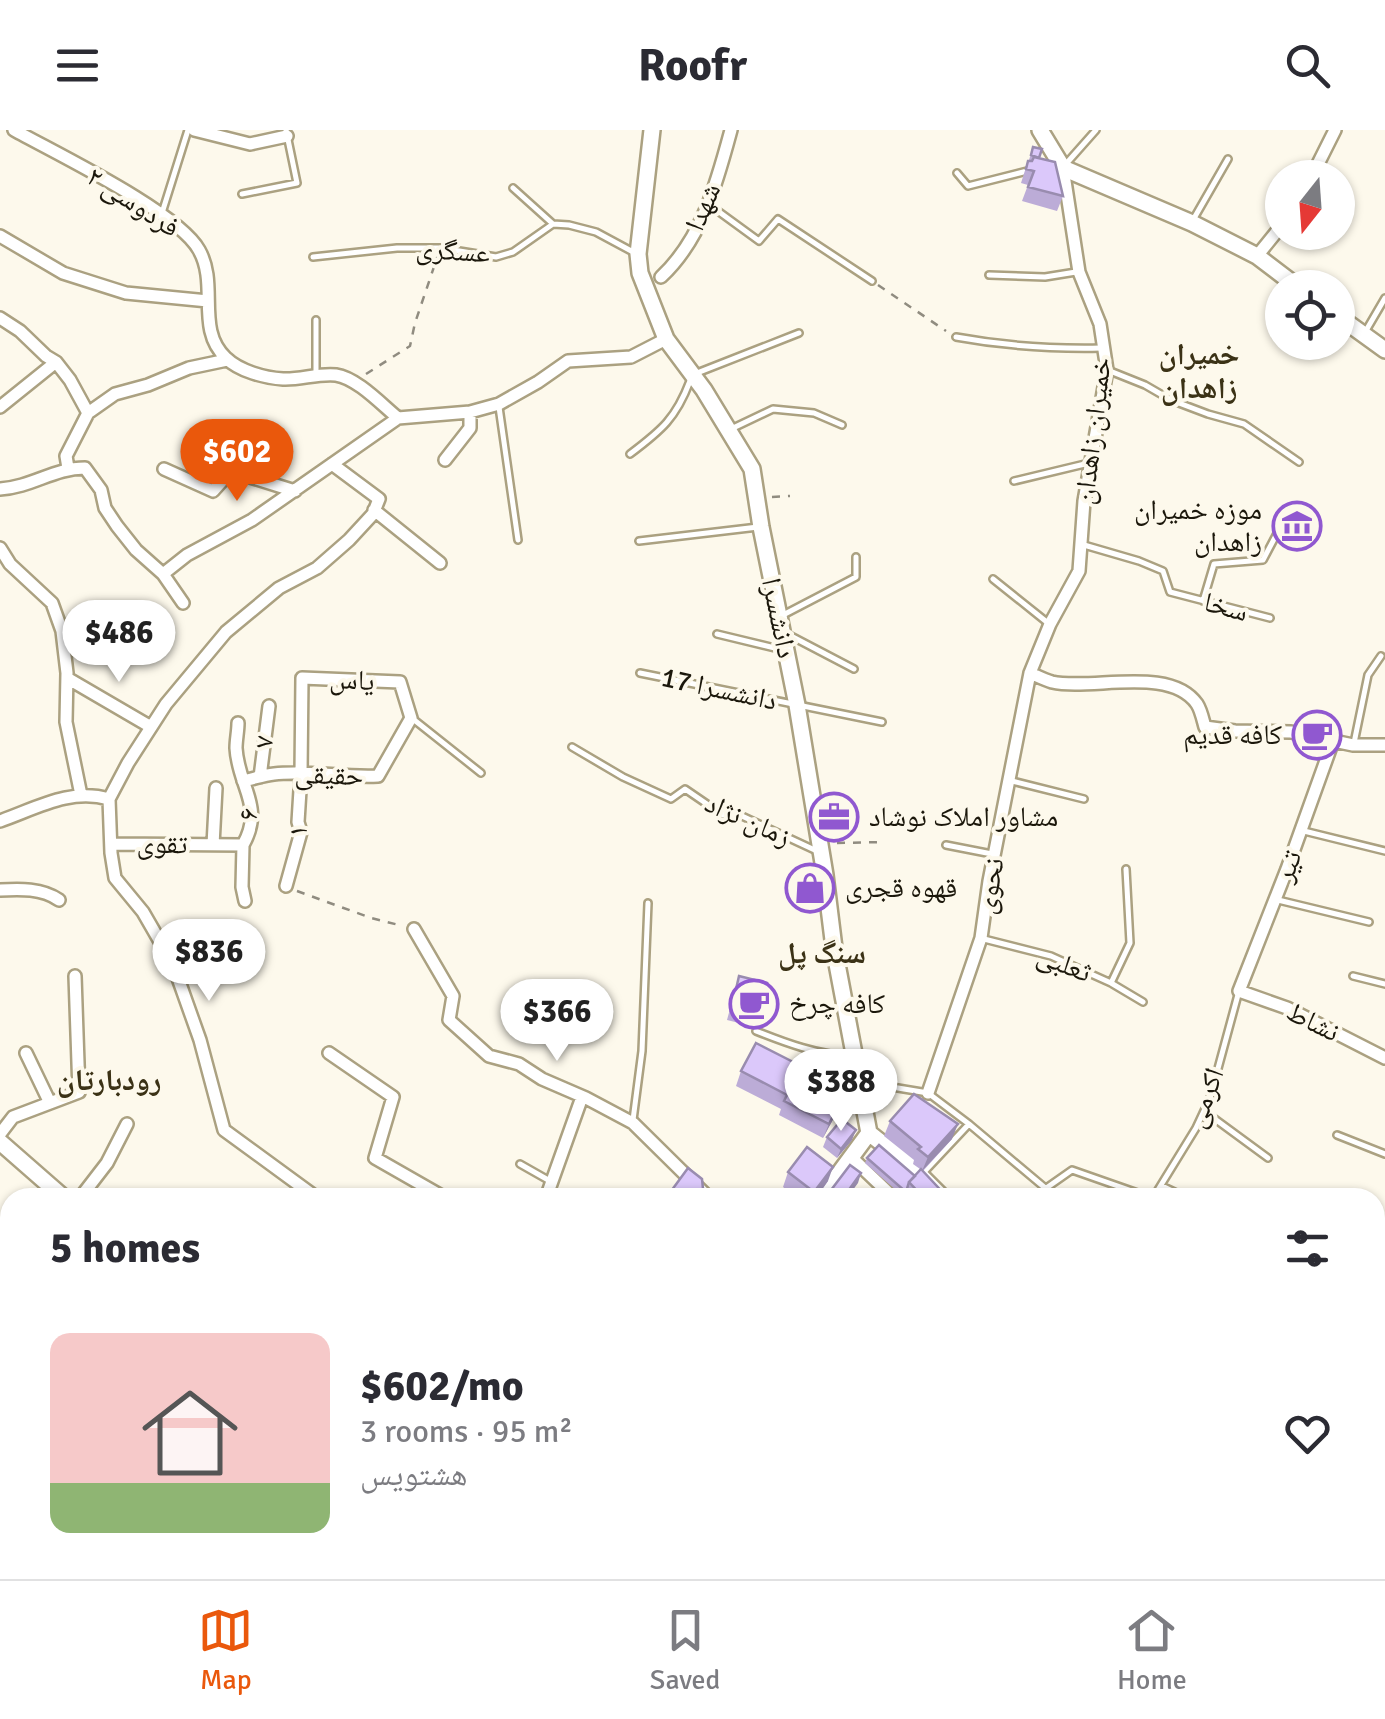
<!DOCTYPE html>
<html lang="en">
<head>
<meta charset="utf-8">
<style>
  body { margin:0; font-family:Signika,"Noto Naskh Arabic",sans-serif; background:#f2f2f3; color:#2b2b33; height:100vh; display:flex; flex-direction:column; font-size:38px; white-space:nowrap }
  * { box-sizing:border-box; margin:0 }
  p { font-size:32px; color:#7c7c81 }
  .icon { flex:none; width:55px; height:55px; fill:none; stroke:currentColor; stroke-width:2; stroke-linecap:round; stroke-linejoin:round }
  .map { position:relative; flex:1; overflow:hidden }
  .side { position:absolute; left:0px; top:1058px; width:1385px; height:392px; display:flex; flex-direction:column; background:#fff; border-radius:30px 30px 0 0; box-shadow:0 2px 8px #0004 }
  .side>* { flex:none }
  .needle { width:65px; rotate:197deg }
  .tools { position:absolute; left:1265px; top:30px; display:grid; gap:20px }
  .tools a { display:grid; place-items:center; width:90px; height:90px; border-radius:50%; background:#fff; box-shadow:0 2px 8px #0004; font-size:50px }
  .price { position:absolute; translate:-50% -85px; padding:0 22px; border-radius:35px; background:#fff; color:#222; font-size:32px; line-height:65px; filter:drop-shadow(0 2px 5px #0008) }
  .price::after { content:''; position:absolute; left:50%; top:60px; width:30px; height:22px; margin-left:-15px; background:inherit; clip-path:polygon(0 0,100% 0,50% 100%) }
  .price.selected { background:#ea580c; color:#fff }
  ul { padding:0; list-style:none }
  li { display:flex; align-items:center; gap:30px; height:250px; padding:0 50px }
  li span { display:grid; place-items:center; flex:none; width:280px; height:200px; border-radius:20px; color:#555 }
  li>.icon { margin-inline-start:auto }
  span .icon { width:120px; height:120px; fill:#fffc; stroke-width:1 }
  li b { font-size:42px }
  h2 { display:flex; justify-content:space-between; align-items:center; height:120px; padding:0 50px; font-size:42px }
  header { display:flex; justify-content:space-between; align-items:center; height:130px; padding:0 50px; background:#fff; font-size:45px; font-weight:700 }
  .menu { display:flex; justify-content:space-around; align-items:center; height:140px; border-top:2px solid #e1e1e2; background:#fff; font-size:28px; color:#7c7c81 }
  .menu a { display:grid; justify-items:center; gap:5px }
  .menu .selected { color:#ea580c }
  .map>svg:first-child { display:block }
</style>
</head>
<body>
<header><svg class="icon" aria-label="menu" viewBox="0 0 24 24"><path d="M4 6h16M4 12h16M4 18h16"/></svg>Roofr<svg class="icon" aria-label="search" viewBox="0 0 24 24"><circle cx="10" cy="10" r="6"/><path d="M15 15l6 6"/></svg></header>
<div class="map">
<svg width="1385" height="1449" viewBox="0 0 1385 1449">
  <rect width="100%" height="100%" fill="#fdf9ec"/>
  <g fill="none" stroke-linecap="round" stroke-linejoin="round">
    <g stroke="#aba181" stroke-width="10">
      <path id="lane" d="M1065,35L1096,0
        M957,43L968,56L1031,40
        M513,58L553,94
        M242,64L297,53L286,0
        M711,76L759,111L778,89L872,151
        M162,83L188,0
        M1193,90L1228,29
        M313,127L397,118H441L496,127L513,122L553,94L569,95L596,102L635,123
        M989,145L1045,147L1076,142
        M1364,204L1385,168
        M956,207C1005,216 1052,219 1101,218
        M1110,241L1145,255L1171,270L1208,284L1244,294L1299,332
        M316,242V190
        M697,243L799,203
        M499,277L518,410
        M731,299L773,279L814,283L842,295
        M630,324C662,300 676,288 690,251
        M1014,351L1089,333
        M639,411L758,397
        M1084,415L1139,431L1163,441L1170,462L1270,488
        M993,449L1048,493
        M1203,471L1214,434L1263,430L1290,379
        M783,485L856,447V427
        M717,504L783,520
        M789,505L854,539
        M640,543L882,592
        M413,589L481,643
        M1354,613L1368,545L1381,526
        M572,617L623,647L671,669L685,659L723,685L729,680L819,722
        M1012,651L1084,669
        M1304,701L1385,721
        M946,715L992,724
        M1278,770L1369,792
        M984,809L1051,826L1111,853L1143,872
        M1353,846L1385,854
        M1111,853L1130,813L1126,739
        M756,901C786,913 818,925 851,926
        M862,952L928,963L969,994L1044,1057
        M1204,981L1268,1028
        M633,990L642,921L648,773
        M1337,1005L1385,1024
        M520,1034L550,1051
        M923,1043L969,994
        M1162,1056L1187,1068
        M1032,1068L1072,1040L1152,1068
        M1153,1068L1196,998L1210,968L1239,861
        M1375,1187L1385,1186"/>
    </g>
    <g stroke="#aba181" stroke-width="16">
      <path id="street" d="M14,0C57,24 178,82 199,120C219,155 195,199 226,228C239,241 265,248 283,249C300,250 318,243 336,245C357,248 382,275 398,288
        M194,0L250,14L287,6
        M1311,48L1335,0
        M0,106L63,143L126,163L208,171
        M1257,126L1282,95
        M661,147C702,109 717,52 731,0
        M0,188L20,201L46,226L56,232L70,250L88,283
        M0,277L56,232
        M445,330L470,298V282
        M68,338L66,326L88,283L115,264L148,255L189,238L227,230
        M164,339L213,361L231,341L295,361
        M0,359C32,357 54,338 85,338L101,360L105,378L117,396L136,420L163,444L183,473
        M374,380L440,433
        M0,418L10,434L52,473L62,501L67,543L66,592L81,665
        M163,444L187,425L252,390L398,288L470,282L499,274L538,252L568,231L631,227L666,209
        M1030,543C1037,546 1045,550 1052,552C1091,561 1170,535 1197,574C1201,580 1203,590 1205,597L1235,601L1291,602L1353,615H1385
        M67,548L151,597
        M238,593C238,601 236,610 236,618C238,657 265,676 243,715
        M1333,611L1287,739L1239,861L1287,878L1385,928
        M260,647L269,576
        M243,651C253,649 264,645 274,644C308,640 344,648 378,646L411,588L400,552L302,548L301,644L298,692L301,702L286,756
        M0,691C37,678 70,658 109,669
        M111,714L243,715L242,757L245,771
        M213,715L216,658
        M0,760C20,759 42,758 59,770
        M414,799L453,866L449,890L489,926L519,934L542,949L586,968L633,993L709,1068
        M26,923L50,973
        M329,923L393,967L375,1028L445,1068
        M928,963L981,808L989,751L1030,543L1050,494L1079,441L1084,371L1107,240L1100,194L1079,142L1063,38
        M0,1004L13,987L79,962L75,846
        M851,1027L894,1068
        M80,1068L107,1033L127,994
        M317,1068L224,1000L200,910L173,834L143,782L115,748L111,723L109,669L128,633L166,574L226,502L279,458L317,438L349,410L373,384L379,369L332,334
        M546,1068L582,967
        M0,1116L10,1124
        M0,1163L10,1147
        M0,1374L10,1366
        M6,1406L10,1409
        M1375,1412L1380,1394
        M69,1440L86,1449
        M249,1440L266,1449
        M784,1440L801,1449
        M876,1440L882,1443L884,1440
        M1250,1440L1271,1449
        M323,1449L328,1440
        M411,1449L417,1440
        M524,1449L526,1440
        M688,1449L691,1440
        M750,1449L754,1440
        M844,1449L848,1440
        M1002,1449L1003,1440
        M1159,1449L1163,1440
        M1365,1449L1367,1440"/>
    </g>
    <g stroke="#aba181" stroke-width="20">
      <path id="secondary" d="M652,0L638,124L640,143L666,209L704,260L752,339L761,397L797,575L825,745L834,818L869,1003
        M1040,0L1063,38L1192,93L1257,126L1299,158
        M1338,186L1385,220
        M869,1003L912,1037L943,1068
        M0,1012L64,1068
        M821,1068L869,1003
        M1375,1393L1385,1394
        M446,1440L454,1449"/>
    </g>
    <path stroke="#908c80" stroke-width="2.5" stroke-dasharray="8 8" stroke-linecap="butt" d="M878,155L946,201
      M366,244L410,216L415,193L438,125
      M772,367L790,366
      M837,713L883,712
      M297,761L371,788L403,796"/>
    <use href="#lane" stroke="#fff" stroke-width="5"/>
    <use href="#street" stroke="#fff" stroke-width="11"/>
    <use href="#secondary" stroke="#fff" stroke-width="15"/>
  </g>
  <path fill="#bcacd7" d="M1033,17L1063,66L1057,81L1022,71L1028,55L1021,53L1028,31H1032L1029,30Z
    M739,846L762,874L758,883L744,880L739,893L727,890Z
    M741,941L798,942L843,966L838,980L823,1008L779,985L781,979L736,956Z
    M890,991L952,1009L923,1041L948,1068H905L865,1033L867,1028L915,1046L920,1039L913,1034L914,1030L884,1006Z
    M827,1007L852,1010L837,1028L823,1017Z
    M788,1042L828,1051L816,1068H797L783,1057Z"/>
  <path fill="#998caf" d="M843,966L838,980L823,1008L829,994Z
    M958,994L952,1009L922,1041L928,1027Z
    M856,1000L852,1010L837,1028L841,1019Z
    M833,1037L828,1051L816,1068H812L814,1062Z
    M861,1043L858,1053L847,1068H843Z"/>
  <path fill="#dbc8fa" stroke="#998caf" stroke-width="2.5" d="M1033,17L1042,19L1039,28L1031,25Z
    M1034,27L1055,32L1063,66L1028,57L1034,41L1026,39L1028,31H1032Z
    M739,846L767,853L762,874L746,870L743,884L731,881Z
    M756,913L801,936L798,942L843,966L829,994L784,971L787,965L741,941Z
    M914,964L958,994L928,1027L918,1019L921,1017L890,991Z
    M842,989L856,1000L841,1019L827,1007Z
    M879,1015L915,1046L909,1052L906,1062L867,1028Z
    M807,1017L833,1037L814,1062L788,1042Z
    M850,1035L861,1043L843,1068H825Z
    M688,1038L702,1049L703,1059L697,1068H666Z
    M921,1039L948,1068H924L909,1052Z"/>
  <defs>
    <g id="museum-ring" transform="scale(2.5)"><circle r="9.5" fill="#fdf9ec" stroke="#9058d0" stroke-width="1.5"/><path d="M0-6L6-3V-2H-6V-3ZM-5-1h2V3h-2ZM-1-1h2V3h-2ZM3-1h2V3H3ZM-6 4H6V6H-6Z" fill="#9058d0"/></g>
    <g id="cafe-ring" transform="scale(2.5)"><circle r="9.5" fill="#fdf9ec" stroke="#9058d0" stroke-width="1.5"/><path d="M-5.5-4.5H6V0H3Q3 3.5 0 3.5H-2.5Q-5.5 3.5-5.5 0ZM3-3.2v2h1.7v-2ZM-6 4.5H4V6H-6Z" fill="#9058d0"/></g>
    <g id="office-ring" transform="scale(2.5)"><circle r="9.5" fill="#fdf9ec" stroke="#9058d0" stroke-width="1.5"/><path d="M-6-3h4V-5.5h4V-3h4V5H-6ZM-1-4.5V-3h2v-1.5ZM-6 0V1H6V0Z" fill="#9058d0"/></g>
    <g id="shop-ring" transform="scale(2.5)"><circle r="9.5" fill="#fdf9ec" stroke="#9058d0" stroke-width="1.5"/><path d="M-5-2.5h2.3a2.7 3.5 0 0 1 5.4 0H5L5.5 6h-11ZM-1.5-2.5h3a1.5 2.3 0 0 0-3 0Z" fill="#9058d0"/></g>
  </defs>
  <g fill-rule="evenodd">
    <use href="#museum-ring" x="1297" y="396"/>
    <use href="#cafe-ring" x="1317" y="605"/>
    <use href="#office-ring" x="834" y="687"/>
    <use href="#shop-ring" x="810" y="758"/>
    <use href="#cafe-ring" x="754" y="874"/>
  </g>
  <g text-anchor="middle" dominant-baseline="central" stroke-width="8" stroke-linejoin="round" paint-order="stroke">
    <g font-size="28" fill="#1b170b" stroke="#fdf9ec">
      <text transform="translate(133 72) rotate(33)">فردوسی ۲</text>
      <text transform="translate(703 77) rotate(-67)">شهدا</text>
      <text transform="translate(453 121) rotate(4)">عسگری</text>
      <text transform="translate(1093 301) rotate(-83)">خمیران زاهدان</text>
      <text transform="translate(1226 477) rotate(15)">سخا</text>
      <text transform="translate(779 488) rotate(78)">دانشسرا</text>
      <text transform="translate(352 550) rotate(3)">یاس</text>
      <text transform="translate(719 559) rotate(12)">دانشسرا 17</text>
      <text transform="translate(264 612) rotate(-83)">۷</text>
      <text transform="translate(329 645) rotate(2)">حقیقی</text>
      <text transform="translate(248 684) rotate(-94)">۶</text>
      <text transform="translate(748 690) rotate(24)">زمان نژاد</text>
      <text transform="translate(298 701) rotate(-86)">۱</text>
      <text transform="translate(162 714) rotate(1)">تقوی</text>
      <text transform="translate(1288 736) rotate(-69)">تیر</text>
      <text transform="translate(990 756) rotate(-80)">نحوی</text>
      <text transform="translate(1064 834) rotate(21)">ثعلبی</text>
      <text transform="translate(1313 892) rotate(26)">نشاط</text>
      <text transform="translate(1205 968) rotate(-70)">اکرمی</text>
    </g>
    <g font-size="28" fill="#1b170b" stroke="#fdf9ec" text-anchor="start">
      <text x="1262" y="380" text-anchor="end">موزه خمیران<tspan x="1262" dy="32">زاهدان</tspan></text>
      <text x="1282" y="605" text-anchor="end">کافه قدیم</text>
      <text x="869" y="687">مشاور املاک نوشاد</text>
      <text x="845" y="758">قهوه قجری</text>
      <text x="789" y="874">کافه چرخ</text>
    </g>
    <g font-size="30" font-weight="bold" fill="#3b3216" stroke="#fdf9ec">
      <text x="1199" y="224">خمیران<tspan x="1199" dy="34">زاهدان</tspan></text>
      <text x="822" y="823">سنگ پل</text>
      <text x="109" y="950">رودبارتان</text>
    </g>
  </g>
</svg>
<div class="tools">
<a><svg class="needle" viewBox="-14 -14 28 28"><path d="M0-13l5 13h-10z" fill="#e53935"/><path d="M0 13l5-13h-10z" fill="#7c7c81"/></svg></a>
<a><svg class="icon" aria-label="locate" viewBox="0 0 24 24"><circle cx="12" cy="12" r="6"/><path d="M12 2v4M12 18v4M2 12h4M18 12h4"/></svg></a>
</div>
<b class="price selected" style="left:237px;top:374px">$602</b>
<b class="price" style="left:119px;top:555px">$486</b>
<b class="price" style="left:209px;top:874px">$836</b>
<b class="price" style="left:557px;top:934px">$366</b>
<b class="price" style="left:841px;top:1004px">$388</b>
<section class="side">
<h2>5 homes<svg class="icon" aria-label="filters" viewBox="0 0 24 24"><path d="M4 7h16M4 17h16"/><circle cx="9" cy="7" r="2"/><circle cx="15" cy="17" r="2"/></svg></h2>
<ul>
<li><span style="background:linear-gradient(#f6c9c9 75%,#8fb573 0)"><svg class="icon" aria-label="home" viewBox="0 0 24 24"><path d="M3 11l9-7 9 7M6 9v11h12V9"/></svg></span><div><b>$602/mo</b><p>3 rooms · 95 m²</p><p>هشتویس</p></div><svg class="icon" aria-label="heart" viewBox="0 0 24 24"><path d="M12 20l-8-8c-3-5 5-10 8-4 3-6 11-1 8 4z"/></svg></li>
</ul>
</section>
</div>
<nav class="menu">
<a class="selected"><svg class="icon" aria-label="map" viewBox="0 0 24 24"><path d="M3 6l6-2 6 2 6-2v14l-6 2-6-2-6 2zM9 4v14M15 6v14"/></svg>Map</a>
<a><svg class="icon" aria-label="saved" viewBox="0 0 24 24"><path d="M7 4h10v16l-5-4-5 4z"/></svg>Saved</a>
<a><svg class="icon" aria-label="home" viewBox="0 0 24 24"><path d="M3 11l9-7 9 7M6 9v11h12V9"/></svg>Home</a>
</nav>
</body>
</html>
